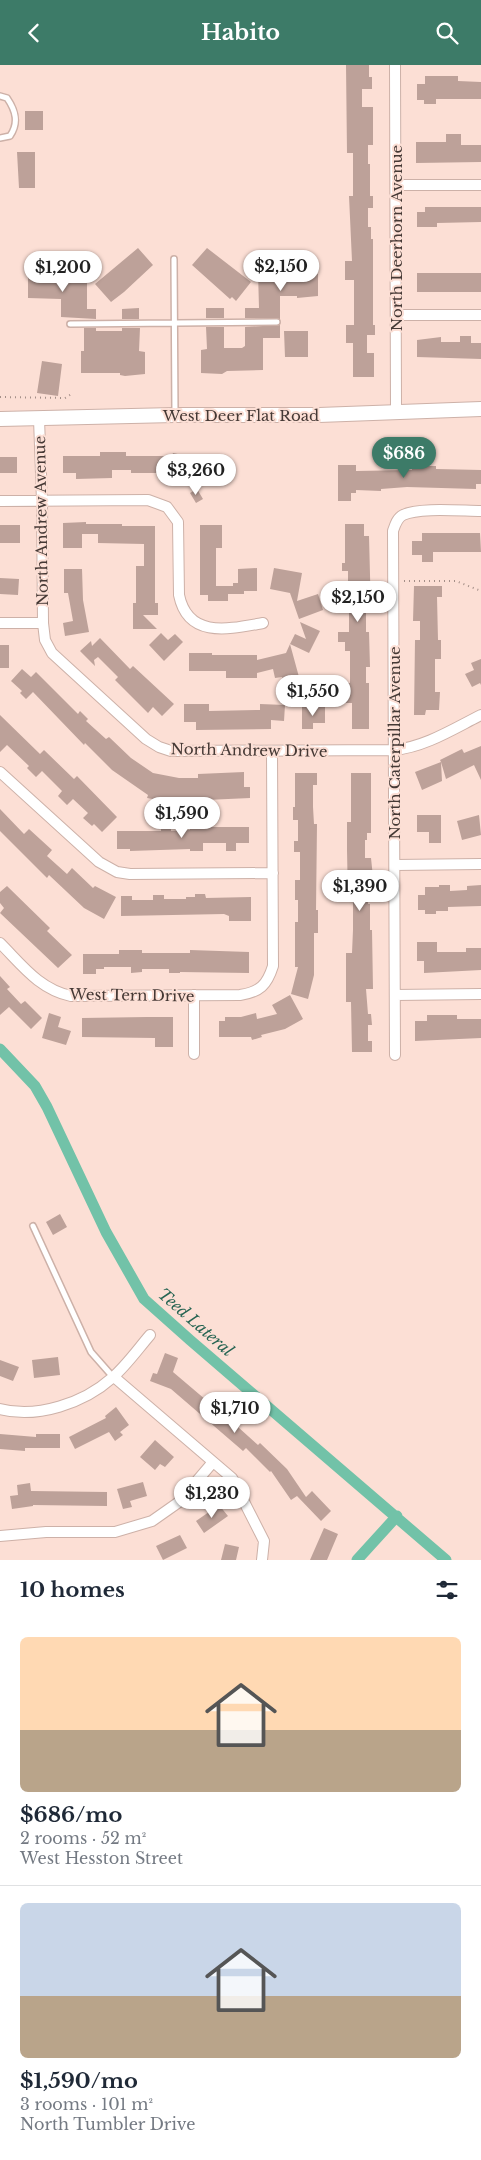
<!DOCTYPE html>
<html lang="en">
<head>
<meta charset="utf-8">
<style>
  body { margin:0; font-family:"Libre Baskerville",serif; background:#f2f2f3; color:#1f2937; height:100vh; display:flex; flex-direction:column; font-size:19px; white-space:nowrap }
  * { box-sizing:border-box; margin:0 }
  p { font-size:16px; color:#747a83 }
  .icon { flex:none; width:28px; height:28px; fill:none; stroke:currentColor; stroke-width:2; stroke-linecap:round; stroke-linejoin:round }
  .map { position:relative; height:1495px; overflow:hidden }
  .side { display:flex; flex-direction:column; background:#fff; flex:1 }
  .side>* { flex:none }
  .price { position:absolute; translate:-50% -42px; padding:0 11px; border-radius:18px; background:#fff; color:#222; font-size:16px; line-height:32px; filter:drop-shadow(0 1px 2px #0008) }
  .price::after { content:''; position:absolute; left:50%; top:30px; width:15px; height:11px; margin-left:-8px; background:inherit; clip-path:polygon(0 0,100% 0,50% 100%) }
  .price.current { background:#3d7b68; color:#fff }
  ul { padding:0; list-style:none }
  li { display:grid; align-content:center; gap:10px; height:265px; padding:0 20px }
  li+li { border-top:1px solid #e0e1e3 }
  li span { display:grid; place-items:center; height:155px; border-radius:8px; color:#555 }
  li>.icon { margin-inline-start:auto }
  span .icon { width:90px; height:90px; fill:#fffc; stroke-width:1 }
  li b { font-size:21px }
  h2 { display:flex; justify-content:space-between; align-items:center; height:60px; padding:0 20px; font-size:21px }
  header { display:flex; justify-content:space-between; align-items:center; height:65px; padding:0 20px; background:#3d7b68; color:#fff; font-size:22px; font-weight:800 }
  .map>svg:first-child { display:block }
</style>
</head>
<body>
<header><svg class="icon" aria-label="back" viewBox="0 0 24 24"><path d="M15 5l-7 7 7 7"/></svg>Habito<svg class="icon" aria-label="search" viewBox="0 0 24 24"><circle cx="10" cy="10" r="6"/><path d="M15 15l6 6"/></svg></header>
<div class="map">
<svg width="481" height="1495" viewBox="0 0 481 1495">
  <rect width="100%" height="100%" fill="#fcdfd5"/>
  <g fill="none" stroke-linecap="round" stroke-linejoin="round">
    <path stroke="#72c2a8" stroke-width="11" d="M0,984L35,1021L47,1042L106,1167L144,1234L190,1275L446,1495
      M357,1495L397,1451"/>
  </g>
  <path fill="#bda199" d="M346,0H369V12H372V24H362V42H373V80H368V99H370V131H373V143H368V162H371V174H373V260H375V270H367V288H374V312H353V278H346V260H354V215H345V196H352L349,131H353V88H347Z
    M425,11H458V16L481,17V34H436V39H424V35H417V19H425Z
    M25,46H43V65H25Z
    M446,69H461V80H481V97L416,98V77H446Z
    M17,87H35V123H19Z
    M425,142H481V157L437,158V162H417V147H425Z
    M138,183L153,200L124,227L111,237L95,219Z
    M207,183L251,217L236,236L232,232L230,234L192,200Z
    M280,205L284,208L318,209V231L297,233V231H280V254L245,253V243H259L258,207Z
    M66,207L87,208V244H96V254L61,252V234L28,233V210L61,209Z
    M417,208H481V227H417Z
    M139,243V254H122V244Z
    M206,243H224V253H206Z
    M280,260V273H263V305L227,306L222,309L201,308V285L207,284L206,262H224V283H242L245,281V262Z
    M84,263H96V266H122V263H140L139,286L145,287V309L125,311L120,310V308H81V286H84Z
    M284,266H308V292H285Z
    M460,271H471V278H481V294L417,292V275L441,272V277H460Z
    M42,296L62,299L58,331L37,328Z
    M100,387H126V391H172L173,388L187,391L180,421L167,418L169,408H131V405H112V413L76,414V408H63V391H100Z
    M0,392H17V408H0Z
    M338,400H356V406L412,405V401H436V404L481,405V419H476V424L407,422L381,424V426L356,425V428H351V436H338Z
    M197,424L203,434L196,438L190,428Z
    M86,457V459H122V461H155V538H158V550H143L157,564H133V538H136V501H144V479L98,478V469H82V483H63V458Z
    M345,459H364V471H369L371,548H366V567H369L370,602H366V618H369V664H352V638H343V618H350V586H345V577H338V567H349V532H344V523H348V506H342V498H345Z
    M0,460H20V478H0Z
    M200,460H222V483H216V521H233V518H238V504L257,503V526H244V529H228V536H208V530H200Z
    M422,468H480L481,487H433V497H422V490H412V476H422Z
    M274,503L302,508L297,536L318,529L323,545L299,554L290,528L270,524Z
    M64,504H82L83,535L89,567L65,571L63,558L73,556L68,528H64Z
    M0,513L19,514L18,530L0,529Z
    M414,521H442V532H437L438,575H441V594H435V627H440L439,645H426L425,650H414L415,575H420V556H413Z
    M300,557L320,566L309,588L290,579L295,569L306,574Z
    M161,568L168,575L175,569L183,577L164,596L149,580Z
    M100,573L130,604L133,601L174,639L162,651L153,642L148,648L115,615L118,612L98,592L94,595L95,601L80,586L91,576L92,581Z
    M290,579L299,612L283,616L282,612L275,613L273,604L257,608V613H226V606H189V588H212V590H257V595L286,588Z
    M0,580H9V603H0Z
    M481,594V620L480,618L472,622L465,609L474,605L471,598Z
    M22,604L31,612L36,607L78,649L80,646L88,654L86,656L106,674L109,672L131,693L153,708L179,713H198V709L244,707V722H250V733L184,736L165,732L164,736L147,733L148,730L112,705L85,678L84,680L33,627L26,634L20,628L22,626L11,616Z
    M184,639H209V646L260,645V639L285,640L284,656L271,655V664L196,665V657H184Z
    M302,642H325V658H313V664H302Z
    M0,650L40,689L44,685L74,714L77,711L117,752L102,767L94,759L92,761L83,753L88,748L73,734L67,740L58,731L62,726L42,706L36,712L27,703L29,701L7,680L0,687Z
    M481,681V715L474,700L446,714L441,697L442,716L422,725L415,707L441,697L440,695L462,684L464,688Z
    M295,708H317V720H313V742L314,759H317L316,845H318V868H314V910L308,934L291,929L298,902H295V857H298V835H295V815H300V787H294V776H298V755H293V742H295Z
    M351,708H371V768H367V775H365V793H371L373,812V822H368V839H370V865H372L373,924H366L368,949H371L372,960H368V976H372V987H352L351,937H346V888H352L353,865V835H348L347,785V757H351Z
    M0,744L24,769L29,764L52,785L47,791L67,809L72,803L93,823L95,821L116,832L104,854L84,843L49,810L47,813L0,766Z
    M417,750H441V778H429V767H417Z
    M479,750L481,770L462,775L457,756Z
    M161,761H171V766L190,765V762H249V778H236V786H226V778H203V786H190V784L130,786V784H117V766H161Z
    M439,820H450V826L467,825V821L481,820V841L448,842V846H436V849H425V845H418V830H425V822H439Z
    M7,821L50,863L47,866L72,890L58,903L0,848L4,843L0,838V827Z
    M195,829H205L206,833L251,832V856H229V851L224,849L121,851V831H132V835H153V830H164V834H186V832H195Z
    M417,877H437V887H466V883H481V905L424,908V896H417Z
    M119,885H142V888H190V885L249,887V908L180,907V908H169V904H142V907L131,908V902H104V904H96V909H83V889H119Z
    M0,911L10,922L7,924L21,939L25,936L42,953L31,964L9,942L0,950Z
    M290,930L303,954L285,964L261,970L262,972L252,975L251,972H219V956H225V952H241L256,948L257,954L277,949L272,940Z
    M49,948L61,952L58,962L71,966L66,980L42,973Z
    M427,950H457V954H481V973L415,976V956H427Z
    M147,952H173V982H155V973L82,972V953Z
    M60,1149L67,1162L53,1170L46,1157Z
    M165,1288L178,1293L173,1307L206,1335L209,1331L230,1350L228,1353L258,1380L260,1378L287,1404L306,1432L312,1426L331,1446L321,1456L297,1431L291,1435L271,1406L270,1407L246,1383L243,1386L171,1324L150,1316L153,1308L157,1309Z
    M58,1292L60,1310L34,1313L32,1295Z
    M0,1295L19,1302L13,1316L0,1311Z
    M116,1342L129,1360L120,1367L123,1370L115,1376L109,1367L75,1384L69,1372L106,1353L105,1351Z
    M0,1369L36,1372V1369H60V1383H25V1386L0,1384Z
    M155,1375L174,1392L165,1402L160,1399L155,1405L140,1392Z
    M143,1417L147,1431L130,1436L132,1442L123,1444L117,1424Z
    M30,1418L31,1426L107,1427V1441L33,1440V1441L12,1444L10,1431L18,1430L17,1420Z
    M219,1440L228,1451L204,1468L196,1456Z
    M324,1463L338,1469L327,1495H310Z
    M180,1470L187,1483L163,1495L156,1481Z
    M225,1479L239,1482L236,1495H221Z"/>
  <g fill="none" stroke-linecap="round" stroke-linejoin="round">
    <g stroke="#cdb1a8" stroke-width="8">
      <path id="service" d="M0,31L7,33C16,46 19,58 10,71L0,73
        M174,194L175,350
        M70,259L277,257
        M33,1161L91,1287L113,1312"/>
    </g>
    <g stroke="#cdb1a8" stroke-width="12">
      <path id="minor" d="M395,0L396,346
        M396,120H481
        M397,250H481
        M39,354L42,436L43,558L45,575L52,588L146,674L159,682L171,686L394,685C425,682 453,664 481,650
        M0,436L148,435L167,442L178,457L179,530C188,574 229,564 263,558
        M0,558H43
        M0,707L99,797L117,807L130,809L273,808
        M395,800L481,799
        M0,878C22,900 39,924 71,931L240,930C260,927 267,920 273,901L272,686
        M194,930V989
        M395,930L481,929
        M395,990L393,466C395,460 397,453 403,450C419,442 462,446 481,446
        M114,1312L232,1413L264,1476L262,1495
        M0,1344C37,1354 84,1338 112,1313C126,1301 138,1284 150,1270
        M0,1471L46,1467H115L152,1456L179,1437L213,1397"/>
    </g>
    <g stroke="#cdb1a8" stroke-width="16">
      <path id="secondary" d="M0,354L175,350H319L481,344"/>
    </g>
    <path stroke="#a48f88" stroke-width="2" stroke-dasharray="1 4" stroke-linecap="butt" d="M0,332L65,333L73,328
      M404,516H456L481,526"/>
    <use href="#service" stroke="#fff" stroke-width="5"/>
    <use href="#minor" stroke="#fff" stroke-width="10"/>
    <use href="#secondary" stroke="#fff" stroke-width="14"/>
  </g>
  <g text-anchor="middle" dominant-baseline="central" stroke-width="4" stroke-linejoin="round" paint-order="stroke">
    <g font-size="15" fill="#453935" stroke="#fcdfd5">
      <text transform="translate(396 173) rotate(-90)">North Deerhorn Avenue</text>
      <text x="241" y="350">West Deer Flat Road</text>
      <text transform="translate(41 456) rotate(-91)">North Andrew Avenue</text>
      <text transform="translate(394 678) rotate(-90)">North Caterpillar Avenue</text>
      <text transform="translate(249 685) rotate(1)">North Andrew Drive</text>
      <text transform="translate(132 930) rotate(1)">West Tern Drive</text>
    </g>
    <g font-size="16" font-style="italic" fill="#266452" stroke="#fcdfd5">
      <text transform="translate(196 1257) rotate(41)">Teed Lateral</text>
    </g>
  </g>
</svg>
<b class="price" style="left:281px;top:227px">$2,150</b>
<b class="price" style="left:63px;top:228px">$1,200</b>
<b class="price current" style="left:404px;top:414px">$686</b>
<b class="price" style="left:196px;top:431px">$3,260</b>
<b class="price" style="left:358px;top:558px">$2,150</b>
<b class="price" style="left:313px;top:652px">$1,550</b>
<b class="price" style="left:182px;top:774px">$1,590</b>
<b class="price" style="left:360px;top:847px">$1,390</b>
<b class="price" style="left:235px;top:1369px">$1,710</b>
<b class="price" style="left:212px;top:1454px">$1,230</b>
</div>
<section class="side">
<h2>10 homes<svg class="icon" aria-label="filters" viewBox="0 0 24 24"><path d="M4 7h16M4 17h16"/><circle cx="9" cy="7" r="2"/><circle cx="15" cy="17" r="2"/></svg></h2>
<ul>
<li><span style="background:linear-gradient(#ffd9b3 60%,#b9a48a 0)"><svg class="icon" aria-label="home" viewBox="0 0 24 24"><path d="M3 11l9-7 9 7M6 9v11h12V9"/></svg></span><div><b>$686/mo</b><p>2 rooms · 52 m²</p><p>West Hesston Street</p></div></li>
<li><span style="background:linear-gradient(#c9d6e8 60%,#b9a48a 0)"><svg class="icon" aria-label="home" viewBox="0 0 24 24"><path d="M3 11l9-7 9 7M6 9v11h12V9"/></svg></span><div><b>$1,590/mo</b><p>3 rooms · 101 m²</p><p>North Tumbler Drive</p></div></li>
</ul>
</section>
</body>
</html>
